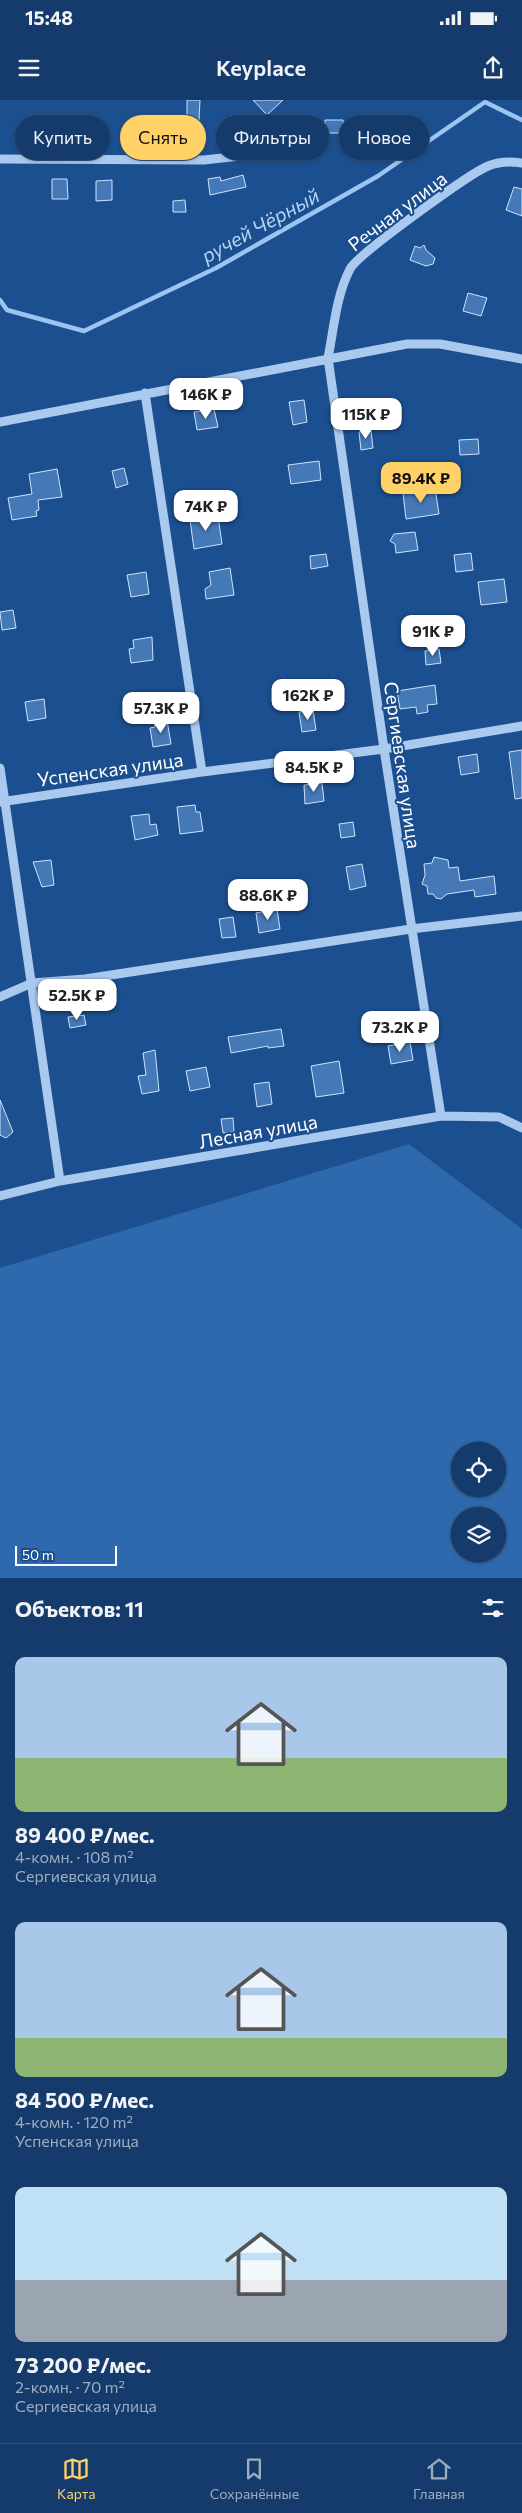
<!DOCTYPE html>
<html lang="ru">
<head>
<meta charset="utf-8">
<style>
  body { margin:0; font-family:Commissioner,sans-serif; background:#1d4271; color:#f1f3f6; height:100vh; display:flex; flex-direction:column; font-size:19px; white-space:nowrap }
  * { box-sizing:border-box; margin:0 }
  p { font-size:16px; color:#9dadc1 }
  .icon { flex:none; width:28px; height:28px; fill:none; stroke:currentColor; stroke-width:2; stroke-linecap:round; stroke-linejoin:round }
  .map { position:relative; height:1478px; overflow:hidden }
  .side { display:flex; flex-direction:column; background:#143b6b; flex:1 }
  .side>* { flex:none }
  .guide { position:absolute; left:15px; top:15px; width:492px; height:45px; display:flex; gap:10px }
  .buttons { position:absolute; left:451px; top:1342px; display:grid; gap:10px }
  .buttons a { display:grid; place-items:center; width:55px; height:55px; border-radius:50%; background:#143b6b; box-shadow:0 1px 4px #0004,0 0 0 1px #33557e; font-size:25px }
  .scale { position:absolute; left:15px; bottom:12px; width:102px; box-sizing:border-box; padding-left:5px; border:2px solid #fff; border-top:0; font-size:14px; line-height:18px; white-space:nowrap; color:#fff; -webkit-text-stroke:4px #1b4f8f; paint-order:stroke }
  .price { position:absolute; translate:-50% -42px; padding:0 11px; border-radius:10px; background:#fff; color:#222; font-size:16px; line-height:32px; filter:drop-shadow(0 1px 2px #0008) }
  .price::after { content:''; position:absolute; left:50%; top:30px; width:15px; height:11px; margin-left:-8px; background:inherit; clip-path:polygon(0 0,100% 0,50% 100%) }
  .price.on { background:#ffd166; color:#111 }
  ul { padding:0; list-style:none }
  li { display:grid; align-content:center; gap:10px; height:265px; padding:0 15px }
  li span { display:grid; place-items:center; height:155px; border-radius:10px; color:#555 }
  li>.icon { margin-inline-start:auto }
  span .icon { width:90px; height:90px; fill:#fffc; stroke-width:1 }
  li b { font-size:21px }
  h2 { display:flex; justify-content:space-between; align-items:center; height:60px; padding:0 15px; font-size:21px }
  .chip { padding:0 18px; border-radius:22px; background:#143b6b; box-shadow:0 1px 4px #0004,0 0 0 1px #33557e; font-size:18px; line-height:45px }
  .chip.on { background:#ffd166; color:#111 }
  .status { display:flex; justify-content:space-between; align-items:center; height:35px; padding:0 25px; background:#143b6b; direction:ltr }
  .status svg { height:14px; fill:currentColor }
  header { display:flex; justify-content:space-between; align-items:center; height:65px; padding:0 15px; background:#143b6b; font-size:22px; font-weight:600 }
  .tab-bar { display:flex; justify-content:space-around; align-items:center; height:70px; border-top:1px solid #33557e; background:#143b6b; font-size:14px; color:#9dadc1 }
  .tab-bar a { display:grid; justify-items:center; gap:2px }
  .tab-bar .on { color:#ffd166 }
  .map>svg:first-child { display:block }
</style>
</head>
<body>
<div class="status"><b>15:48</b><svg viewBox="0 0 49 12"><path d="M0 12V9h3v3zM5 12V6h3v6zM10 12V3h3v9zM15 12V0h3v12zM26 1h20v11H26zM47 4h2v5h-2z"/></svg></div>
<header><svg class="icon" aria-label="menu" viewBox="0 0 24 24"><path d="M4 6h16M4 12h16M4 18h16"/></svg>Keyplace<svg class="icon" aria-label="share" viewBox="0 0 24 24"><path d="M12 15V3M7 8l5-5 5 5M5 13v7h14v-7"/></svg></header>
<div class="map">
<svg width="522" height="1478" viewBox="0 0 522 1478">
  <rect width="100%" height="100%" fill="#1b4f8f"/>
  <path fill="#2e69ad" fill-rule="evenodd" d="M409,1044L522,1129V1478H0V1168ZM460,1351H498V1389H460ZM460,1416H498V1454H460Z"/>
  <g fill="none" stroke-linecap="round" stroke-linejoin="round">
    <path stroke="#9cc4f0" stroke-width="4.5" d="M0,200L7,210L84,231L216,168L378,76L485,2L522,20"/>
  </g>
  <path fill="#4478b7" stroke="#cfe3fa" d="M187,0H200L198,39L158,38V24L187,23Z
    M253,0H283L267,15Z
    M230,16H246L247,36H230Z
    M325,20H343L344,33H325Z
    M243,75L246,87L210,95L208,79L220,77L221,81Z
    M52,79H67L68,99H52Z
    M112,80V100L96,101V81Z
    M514,87L522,89V116L506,110Z
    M185,100L186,112H173V101Z
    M424,145L426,150L435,158L433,164L426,166L410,160L415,146L420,148Z
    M468,193L487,198L481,216L463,211Z
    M304,300L307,322L293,325L289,302Z
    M214,309L218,327L197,330L194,312Z
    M371,331L373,348L361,350L359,332Z
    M478,339L479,354L460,355L459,340Z
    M319,361L321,380L291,384L288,365Z
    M124,368L128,384L116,388L112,371Z
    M57,369L62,397L38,400L39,410L36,411L37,416L12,420L8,398L32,394L29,374Z
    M435,388L439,414L406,419L403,393Z
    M218,416L222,444L194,449L190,420Z
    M415,432L418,450L396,453L395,444L390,441L394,434Z
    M471,453L473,470L456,472L454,455Z
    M326,454L328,466L311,469L310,456Z
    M230,468L234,495L206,499L205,489L211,485L209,472Z
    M146,472L149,494L131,497L127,475Z
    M504,479L507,502L481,505L478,482Z
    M13,510L16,528L2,530L0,512Z
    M152,537L153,560L131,563L129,549L134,548L133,540Z
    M439,549L441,563L426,565L425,551Z
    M435,585L437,604L427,605L428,612L417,614L416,607L400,609L397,591Z
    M44,599L46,618L28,621L25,602Z
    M313,610L316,630L302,632L299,612Z
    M167,620L171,644L153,647L150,628L155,627L154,622Z
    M522,650V698L515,699L509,652Z
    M477,654L479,672L461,675L458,657Z
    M322,683L324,701L305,704L304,685Z
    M195,705L196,712H200L203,731L180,734L177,707Z
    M149,714L150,725L156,724L158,735L135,740L131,716Z
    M353,722L355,736L341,738L339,724Z
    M434,757L448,760L449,768L458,767L460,781L494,776L496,794L475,797L474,790L447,794L441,799L436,798L433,794H428L427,786L422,784L425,775L424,764L432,763Z
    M51,760L54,785L42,787L33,762Z
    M362,764L366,786L350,790L346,767Z
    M277,809L280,829L259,833L256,813Z
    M233,817L236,837L222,838L219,819Z
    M84,915L86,925L70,928L68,917Z
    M281,929L284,946L268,948V946L231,953L228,937Z
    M410,942L413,960L391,964L388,946Z
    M155,950L159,991L142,994L138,976L146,975L143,953Z
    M339,961L344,993L316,997L311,966Z
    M206,967L210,987L190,991L186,971Z
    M269,982L272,1004L257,1007L254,984Z
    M0,1000L13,1032L6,1038L0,1035Z
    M233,1018L234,1032L223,1033L221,1019Z"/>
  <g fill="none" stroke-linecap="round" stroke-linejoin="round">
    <path stroke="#a9c9ee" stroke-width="9" d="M0,59L204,60L294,50
      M145,293L202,672
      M0,322L407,244H440L522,259
      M0,668L60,1081
      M0,702L202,672L384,649L522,626
      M0,897L32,883L85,879L411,829L522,816
      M441,1016L384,649L328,258C334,228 336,196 350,169C358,154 469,74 488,66C500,61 510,61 522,63
      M0,1096L60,1081L441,1016L499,1017L522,1028"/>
  </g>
  <g text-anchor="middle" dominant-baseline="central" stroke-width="4" stroke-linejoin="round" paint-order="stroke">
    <g font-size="19" fill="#fff" stroke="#1b4f8f">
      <text transform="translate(397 111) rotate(-37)">Речная улица</text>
      <text transform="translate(403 665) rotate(82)">Сергиевская улица</text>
      <text transform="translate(110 669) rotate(-8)">Успенская улица</text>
      <text transform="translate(258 1031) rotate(-10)">Лесная улица</text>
    </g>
    <g font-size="20" font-style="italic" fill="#b5d3f5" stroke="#1b4f8f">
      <text transform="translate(260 125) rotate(-29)">ручей Чёрный</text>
    </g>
  </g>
</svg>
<div class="buttons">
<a><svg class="icon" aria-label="locate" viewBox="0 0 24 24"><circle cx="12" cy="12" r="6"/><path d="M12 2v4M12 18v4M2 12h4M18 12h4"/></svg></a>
<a><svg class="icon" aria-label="layers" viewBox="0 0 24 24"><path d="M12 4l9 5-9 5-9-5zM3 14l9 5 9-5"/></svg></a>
</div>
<div class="scale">50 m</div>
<b class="price" style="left:206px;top:320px">146K ₽</b>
<b class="price" style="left:366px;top:340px">115K ₽</b>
<b class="price on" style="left:421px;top:404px">89.4K ₽</b>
<b class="price" style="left:206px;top:432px">74K ₽</b>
<b class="price" style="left:433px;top:557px">91K ₽</b>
<b class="price" style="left:308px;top:621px">162K ₽</b>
<b class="price" style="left:161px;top:634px">57.3K ₽</b>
<b class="price" style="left:314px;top:693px">84.5K ₽</b>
<b class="price" style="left:268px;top:821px">88.6K ₽</b>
<b class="price" style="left:77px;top:921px">52.5K ₽</b>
<b class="price" style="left:400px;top:953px">73.2K ₽</b>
<div class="guide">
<a class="chip">Купить</a>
<a class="chip on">Снять</a>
<a class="chip">Фильтры</a>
<a class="chip">Новое</a>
</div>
</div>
<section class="side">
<h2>Объектов: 11<svg class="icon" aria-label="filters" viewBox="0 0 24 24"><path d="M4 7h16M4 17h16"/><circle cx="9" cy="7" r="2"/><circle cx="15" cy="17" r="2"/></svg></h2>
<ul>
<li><span style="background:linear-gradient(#a9c7e8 65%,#8fb573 0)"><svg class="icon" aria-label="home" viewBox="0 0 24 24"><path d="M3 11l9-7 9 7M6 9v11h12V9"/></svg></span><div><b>89 400 ₽/мес.</b><p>4-комн. · 108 m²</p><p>Сергиевская улица</p></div></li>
<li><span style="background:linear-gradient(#a9c7e8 75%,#8fb573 0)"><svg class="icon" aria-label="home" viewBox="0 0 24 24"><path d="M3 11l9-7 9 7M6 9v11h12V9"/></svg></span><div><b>84 500 ₽/мес.</b><p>4-комн. · 120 m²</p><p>Успенская улица</p></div></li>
<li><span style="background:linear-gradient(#bfe0f5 60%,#9aa5b1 0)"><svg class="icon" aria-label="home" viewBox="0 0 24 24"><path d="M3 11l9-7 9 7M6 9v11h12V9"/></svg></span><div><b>73 200 ₽/мес.</b><p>2-комн. · 70 m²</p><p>Сергиевская улица</p></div></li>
</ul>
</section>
<nav class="tab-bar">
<a class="on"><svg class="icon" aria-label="map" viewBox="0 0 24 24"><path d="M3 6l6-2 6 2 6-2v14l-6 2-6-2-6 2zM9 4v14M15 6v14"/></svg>Карта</a>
<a><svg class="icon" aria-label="saved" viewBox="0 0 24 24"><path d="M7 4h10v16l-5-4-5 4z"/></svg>Сохранённые</a>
<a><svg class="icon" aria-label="home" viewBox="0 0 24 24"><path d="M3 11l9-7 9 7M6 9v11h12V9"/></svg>Главная</a>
</nav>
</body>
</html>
